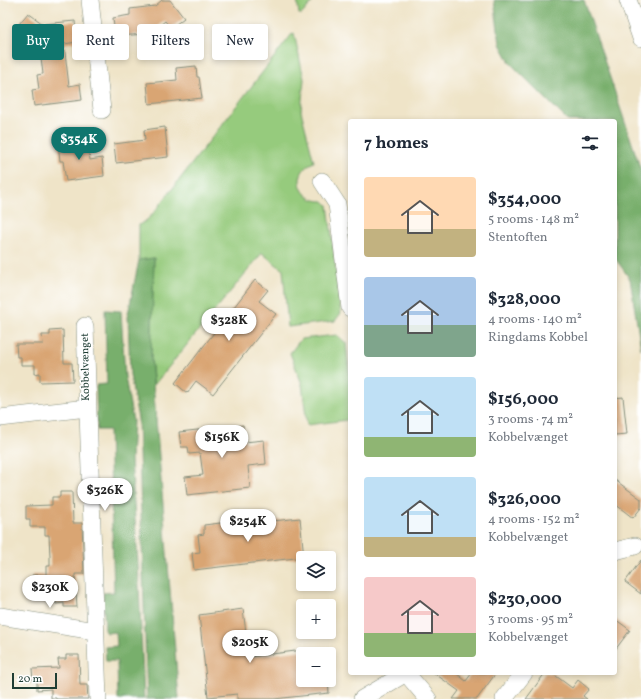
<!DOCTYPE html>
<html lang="en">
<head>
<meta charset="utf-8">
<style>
  body { margin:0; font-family:Vollkorn,serif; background:#f6f6f7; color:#1f2937; height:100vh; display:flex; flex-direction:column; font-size:15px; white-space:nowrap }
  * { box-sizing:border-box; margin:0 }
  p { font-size:13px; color:#747a83 }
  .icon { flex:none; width:22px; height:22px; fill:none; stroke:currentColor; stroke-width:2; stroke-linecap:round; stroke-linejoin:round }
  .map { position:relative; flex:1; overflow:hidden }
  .panel { position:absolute; left:348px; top:119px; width:269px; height:556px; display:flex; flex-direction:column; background:#fff; border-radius:4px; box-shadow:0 2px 6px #0003 }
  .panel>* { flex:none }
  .banner { position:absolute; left:12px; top:24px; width:276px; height:36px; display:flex; gap:8px }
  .buttons { position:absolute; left:296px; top:551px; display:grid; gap:8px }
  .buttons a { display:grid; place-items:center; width:40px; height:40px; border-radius:4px; background:#fff; box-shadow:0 2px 6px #0003; font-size:20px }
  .scale { position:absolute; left:12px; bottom:10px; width:45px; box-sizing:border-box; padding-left:4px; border:2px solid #1f3d34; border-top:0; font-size:11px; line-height:14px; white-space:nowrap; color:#1f3d34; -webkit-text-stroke:3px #fff; paint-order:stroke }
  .price { position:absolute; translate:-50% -34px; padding:0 9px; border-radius:14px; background:#fff; color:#222; font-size:13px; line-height:26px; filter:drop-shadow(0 1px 2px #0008) }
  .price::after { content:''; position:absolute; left:50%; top:24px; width:12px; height:9px; margin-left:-6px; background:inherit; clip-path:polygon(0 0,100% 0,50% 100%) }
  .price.selected { background:#0f766e; color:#fff }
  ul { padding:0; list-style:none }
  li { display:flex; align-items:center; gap:12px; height:100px; padding:0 16px }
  li span { display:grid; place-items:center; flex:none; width:112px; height:80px; border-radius:4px; color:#555 }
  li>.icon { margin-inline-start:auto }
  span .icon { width:48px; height:48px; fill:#fffc; stroke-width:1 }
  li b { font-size:17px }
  h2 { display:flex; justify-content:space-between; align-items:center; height:48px; padding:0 16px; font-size:17px }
  .pill { padding:0 14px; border-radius:4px; background:#fff; box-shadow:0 2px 6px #0003; font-size:14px; line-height:36px }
  .pill.selected { background:#0f766e; color:#fff }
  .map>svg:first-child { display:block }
</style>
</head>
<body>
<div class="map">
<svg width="641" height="699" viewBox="0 0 641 699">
  <rect width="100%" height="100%" fill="#fff"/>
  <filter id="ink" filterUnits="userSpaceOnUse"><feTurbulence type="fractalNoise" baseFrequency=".025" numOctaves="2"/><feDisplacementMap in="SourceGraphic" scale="8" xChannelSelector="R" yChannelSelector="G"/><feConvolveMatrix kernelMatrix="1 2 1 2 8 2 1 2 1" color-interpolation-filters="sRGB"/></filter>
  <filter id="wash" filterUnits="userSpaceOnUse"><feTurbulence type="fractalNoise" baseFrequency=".012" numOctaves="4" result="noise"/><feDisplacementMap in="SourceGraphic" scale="16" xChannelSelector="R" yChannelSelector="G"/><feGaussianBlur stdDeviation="0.9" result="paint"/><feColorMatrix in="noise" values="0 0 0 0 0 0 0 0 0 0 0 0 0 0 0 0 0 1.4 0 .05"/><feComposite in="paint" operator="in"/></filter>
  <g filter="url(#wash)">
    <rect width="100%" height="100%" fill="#efe4c8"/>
    <path fill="#96cb7d" stroke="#5a8458" d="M297,0H314L302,14H299Z
      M294,33L304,79L301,111L314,162C290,172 299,202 324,201L328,205L341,313L335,321L288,327L283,270L262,253L154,385L151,358L154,258L139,260V225L147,220L156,210L292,34Z
      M337,335L346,343L350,380V416L347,420L307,425L302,384L290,353L301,339Z"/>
    <path fill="#78af6c" stroke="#4c7650" d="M494,0H584L641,170V349L630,279L615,258V121H568L511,64L500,44Z
      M154,258L151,358L179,699H147L138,419L130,375L128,314L139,260Z
      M105,310L121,311L125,377L133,421L131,459L138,563L144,699H118L117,661H106L105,647L117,646L116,632L107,633L105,630L103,593L114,592L109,430H97L96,385L107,384Z"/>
    <g id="blocks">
      <path fill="#d9a573" d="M162,0H170L184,18L171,28L165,21L149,34L115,36L113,18L130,15V9L155,6Z
        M28,13L43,24L75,21L77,42L64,44L69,86L80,84L82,100L34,106L32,90L39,89L37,75L43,74L40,49L15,29Z
        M196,66L197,77H199L202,98L149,104L147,83L177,80L176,68Z
        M165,127L168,157L116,163L114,144L145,140L144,130Z
        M87,139L90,160L102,158L104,176L66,181L63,161H60L58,142Z
        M255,280L268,290L259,301L276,314L213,394L196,381L187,393L175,383Z
        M63,330L64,363H72L73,381L40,382V373L35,374V365H21V357H17L16,344H43L42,335H50V331Z
        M623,397L627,434L615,435V398Z
        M243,425L245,442L264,440L266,464L248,466L250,488L187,495L185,477L203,475L200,453L189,454L188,447H181L179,432Z
        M615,480L641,499V508L633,518L615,504Z
        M60,492H72L73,523H82L84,574H75L77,607H64V603L56,604V595L29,597V584H33L32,575H46V566H50V557L49,535H45V527H30V519H26V506L52,505V497H60Z
        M300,518L304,557L194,570L192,553L200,552L198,535L204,534V525L245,520L246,524Z
        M641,560V594L625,582Z
        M243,609L249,657L303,650V680H328L329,693L274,699H237V694L208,697L199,615Z
        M615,619L630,630L615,650Z
        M66,655H79L80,685H87L88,699H56V698H51V689L37,690V681H33L32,669L59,668L58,659H66Z
        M434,673H456L466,681L472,673H496L477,699H453L459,691Z
        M545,673H552L572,688L578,680L589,689L583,696L587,699H526Z"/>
    </g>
  </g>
  <g filter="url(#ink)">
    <use href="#blocks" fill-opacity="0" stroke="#87907e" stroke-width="1"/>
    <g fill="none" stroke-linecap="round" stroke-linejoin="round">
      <g stroke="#87907e" stroke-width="18">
        <path id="minor" d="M90,0L102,110
          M628,0L641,38
          M322,181L337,204L350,308
          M85,326L98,699
          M0,418L87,408
          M615,551L635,546
          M0,616L95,631
          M406,673L428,699
          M362,699L406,673
          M504,699L524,673"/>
      </g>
      <use href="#minor" stroke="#fff" stroke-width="17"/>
    </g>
  </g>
  <g text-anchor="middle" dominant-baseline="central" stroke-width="3" stroke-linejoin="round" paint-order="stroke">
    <g font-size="11" fill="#1f3d34" stroke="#fff">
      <text transform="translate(86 367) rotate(-91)">Kobbelvænget</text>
    </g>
  </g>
</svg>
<div class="buttons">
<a><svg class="icon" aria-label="layers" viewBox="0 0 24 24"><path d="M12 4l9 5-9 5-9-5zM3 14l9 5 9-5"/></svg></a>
<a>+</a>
<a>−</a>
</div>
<div class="scale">20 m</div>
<b class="price selected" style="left:79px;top:161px">$354K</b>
<b class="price" style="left:229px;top:342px">$328K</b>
<b class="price" style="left:222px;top:459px">$156K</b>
<b class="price" style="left:105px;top:512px">$326K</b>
<b class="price" style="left:248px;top:543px">$254K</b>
<b class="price" style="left:50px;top:609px">$230K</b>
<b class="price" style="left:250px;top:664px">$205K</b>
<div class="banner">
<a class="pill selected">Buy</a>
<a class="pill">Rent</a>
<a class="pill">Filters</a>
<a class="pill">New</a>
</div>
<section class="panel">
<h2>7 homes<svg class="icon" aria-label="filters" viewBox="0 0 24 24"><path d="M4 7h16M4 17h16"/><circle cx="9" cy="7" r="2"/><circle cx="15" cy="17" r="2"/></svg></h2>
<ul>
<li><span style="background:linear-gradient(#ffd9b3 65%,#c2b280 0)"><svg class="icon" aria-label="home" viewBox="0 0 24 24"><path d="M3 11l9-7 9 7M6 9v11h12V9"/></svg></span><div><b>$354,000</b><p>5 rooms · 148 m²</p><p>Stentoften</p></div></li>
<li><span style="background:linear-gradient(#a9c7e8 60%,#7fa58c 0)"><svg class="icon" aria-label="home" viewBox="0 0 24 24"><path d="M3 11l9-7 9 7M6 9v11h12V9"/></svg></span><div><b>$328,000</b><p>4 rooms · 140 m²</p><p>Ringdams Kobbel</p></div></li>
<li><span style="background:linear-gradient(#bfe0f5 75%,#8fb573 0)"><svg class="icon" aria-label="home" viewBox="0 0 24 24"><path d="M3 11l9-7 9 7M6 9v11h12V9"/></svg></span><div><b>$156,000</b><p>3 rooms · 74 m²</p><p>Kobbelvænget</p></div></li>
<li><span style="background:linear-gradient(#bfe0f5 75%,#c2b280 0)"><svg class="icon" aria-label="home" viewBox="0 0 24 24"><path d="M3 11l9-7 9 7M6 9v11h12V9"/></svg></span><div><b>$326,000</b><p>4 rooms · 152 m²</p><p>Kobbelvænget</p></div></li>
<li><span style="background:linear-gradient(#f6c9c9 70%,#8fb573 0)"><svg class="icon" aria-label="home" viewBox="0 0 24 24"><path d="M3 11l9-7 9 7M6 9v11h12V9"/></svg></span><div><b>$230,000</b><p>3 rooms · 95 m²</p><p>Kobbelvænget</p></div></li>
</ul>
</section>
</div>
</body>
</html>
